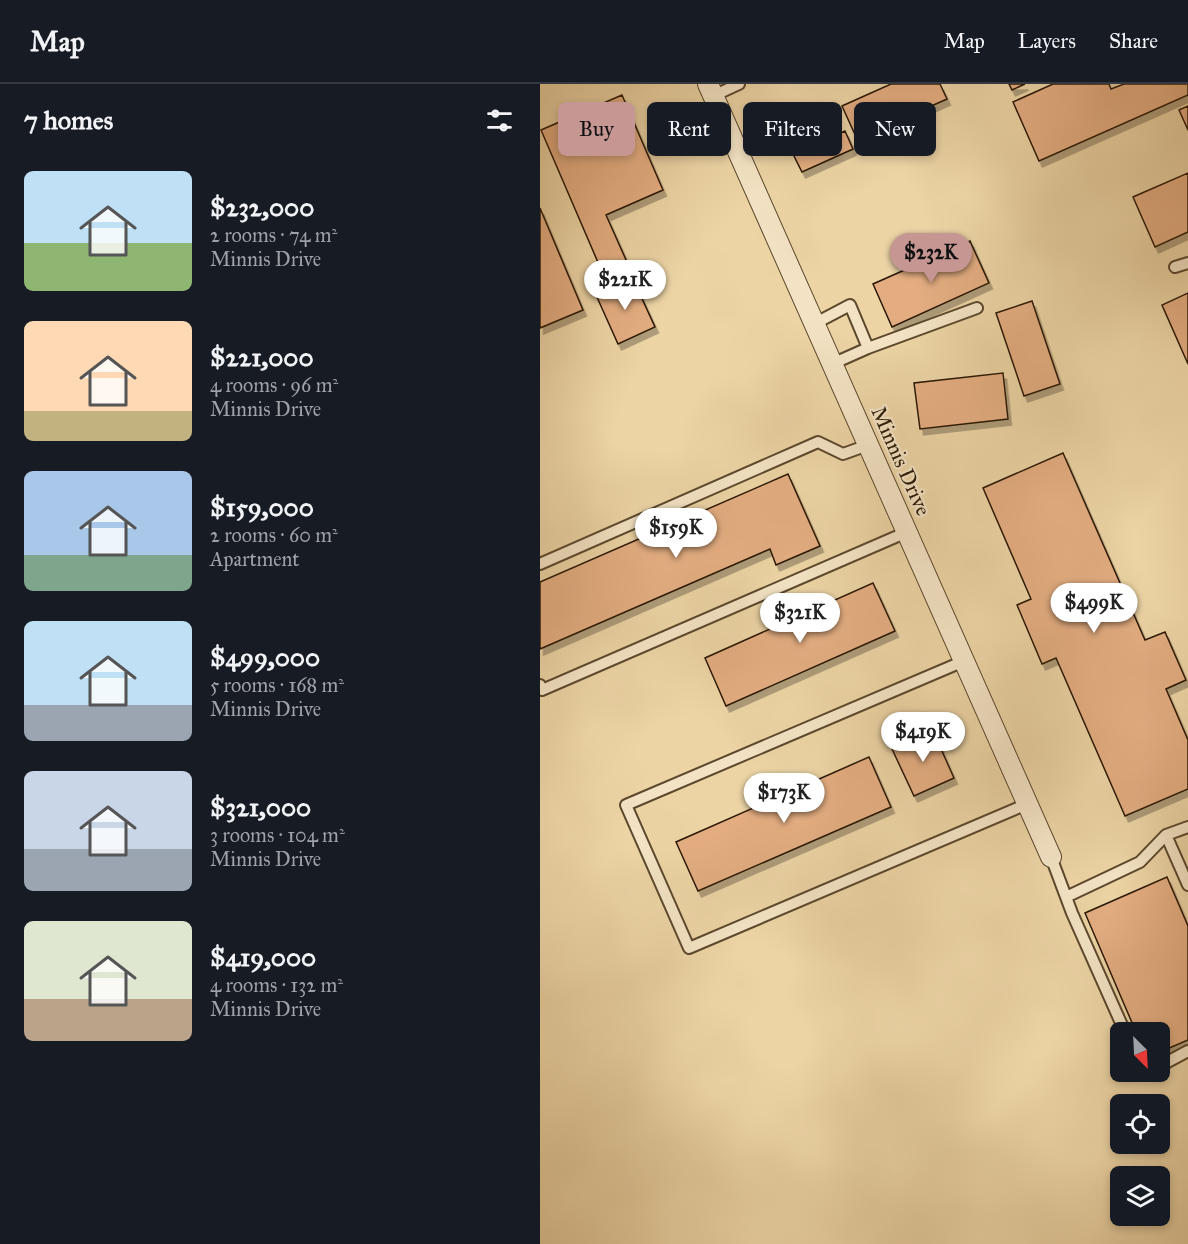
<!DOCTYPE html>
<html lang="en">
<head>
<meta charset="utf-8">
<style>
  body { margin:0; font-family:"IM FELL Great Primer",serif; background:#20242c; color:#f1f3f6; height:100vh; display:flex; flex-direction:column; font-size:22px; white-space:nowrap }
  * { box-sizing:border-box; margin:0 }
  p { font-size:20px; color:#9ea1a6 }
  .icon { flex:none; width:33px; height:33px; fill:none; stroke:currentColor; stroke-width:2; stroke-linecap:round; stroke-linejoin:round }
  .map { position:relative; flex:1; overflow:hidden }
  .details { display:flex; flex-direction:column; background:#171b24; width:540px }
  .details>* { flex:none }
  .top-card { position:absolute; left:18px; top:18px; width:540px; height:54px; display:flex; gap:12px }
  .needle { width:39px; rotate:156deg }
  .tools { position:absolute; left:570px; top:938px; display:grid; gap:12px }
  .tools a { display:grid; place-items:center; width:60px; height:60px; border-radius:9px; background:#171b24; box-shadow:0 3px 9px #0003; font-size:30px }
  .price { position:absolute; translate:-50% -51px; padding:0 14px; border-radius:21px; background:#fff; color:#222; font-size:20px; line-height:39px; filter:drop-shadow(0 2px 3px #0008) }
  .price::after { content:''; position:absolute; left:50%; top:36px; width:18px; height:14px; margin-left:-9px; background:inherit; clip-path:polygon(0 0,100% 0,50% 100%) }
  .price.selected { background:#c59692; color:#111 }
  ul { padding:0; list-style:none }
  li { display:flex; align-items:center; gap:18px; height:150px; padding:0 24px }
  li span { display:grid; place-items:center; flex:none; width:168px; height:120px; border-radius:9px; color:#555 }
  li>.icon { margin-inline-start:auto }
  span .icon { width:72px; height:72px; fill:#fffc; stroke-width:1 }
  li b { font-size:26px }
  h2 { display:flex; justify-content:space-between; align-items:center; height:72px; padding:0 24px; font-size:26px }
  .tag { padding:0 21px; border-radius:9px; background:#171b24; box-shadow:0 3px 9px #0003; font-size:21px; line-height:54px }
  .tag.selected { background:#c59692; color:#111 }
  header { display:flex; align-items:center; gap:36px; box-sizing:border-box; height:84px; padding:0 30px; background:#171b24; border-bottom:2px solid #363941 }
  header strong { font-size:28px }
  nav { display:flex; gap:33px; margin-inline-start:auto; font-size:21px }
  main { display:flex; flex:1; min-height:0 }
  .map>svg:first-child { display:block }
</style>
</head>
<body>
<header>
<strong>Map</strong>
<nav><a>Map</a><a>Layers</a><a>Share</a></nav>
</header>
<main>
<section class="details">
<h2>7 homes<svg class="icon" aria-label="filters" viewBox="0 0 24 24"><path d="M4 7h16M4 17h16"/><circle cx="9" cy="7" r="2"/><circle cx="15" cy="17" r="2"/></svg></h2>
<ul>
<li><span style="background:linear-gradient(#bfe0f5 60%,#8fb573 0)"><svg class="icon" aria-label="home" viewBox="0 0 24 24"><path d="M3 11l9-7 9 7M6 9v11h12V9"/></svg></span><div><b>$232,000</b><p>2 rooms · 74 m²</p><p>Minnis Drive</p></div></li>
<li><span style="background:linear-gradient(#ffd9b3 75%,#c2b280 0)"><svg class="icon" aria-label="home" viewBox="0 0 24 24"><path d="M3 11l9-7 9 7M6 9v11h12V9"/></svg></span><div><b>$221,000</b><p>4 rooms · 96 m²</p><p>Minnis Drive</p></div></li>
<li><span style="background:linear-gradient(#a9c7e8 70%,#7fa58c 0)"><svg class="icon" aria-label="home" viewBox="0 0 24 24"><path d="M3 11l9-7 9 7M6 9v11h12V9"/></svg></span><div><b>$159,000</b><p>2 rooms · 60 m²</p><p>Apartment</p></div></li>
<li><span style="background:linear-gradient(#bfe0f5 70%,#9aa5b1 0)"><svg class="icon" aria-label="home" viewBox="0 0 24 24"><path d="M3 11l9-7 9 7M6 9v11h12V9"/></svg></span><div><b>$499,000</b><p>5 rooms · 168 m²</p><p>Minnis Drive</p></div></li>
<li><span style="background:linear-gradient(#c9d6e8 65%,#9aa5b1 0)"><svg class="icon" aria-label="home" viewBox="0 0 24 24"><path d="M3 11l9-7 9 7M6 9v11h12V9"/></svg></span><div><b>$321,000</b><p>3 rooms · 104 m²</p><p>Minnis Drive</p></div></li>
<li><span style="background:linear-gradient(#dfe7d0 65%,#b9a48a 0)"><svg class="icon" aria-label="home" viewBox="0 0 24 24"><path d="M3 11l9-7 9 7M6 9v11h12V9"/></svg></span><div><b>$419,000</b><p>4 rooms · 132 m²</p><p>Minnis Drive</p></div></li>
</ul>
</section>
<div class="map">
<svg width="648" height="1160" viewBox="0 0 648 1160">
  <defs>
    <filter id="shadow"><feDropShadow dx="3.5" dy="6" stdDeviation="0" flood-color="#0004"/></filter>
  </defs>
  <rect width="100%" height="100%" fill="#ecd4a5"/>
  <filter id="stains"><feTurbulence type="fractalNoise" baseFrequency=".00333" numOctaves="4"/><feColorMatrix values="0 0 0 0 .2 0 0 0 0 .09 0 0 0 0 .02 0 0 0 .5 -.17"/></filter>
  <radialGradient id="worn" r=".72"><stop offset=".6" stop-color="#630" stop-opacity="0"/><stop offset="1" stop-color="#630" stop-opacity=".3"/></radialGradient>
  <path fill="#e3ad81" stroke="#2b1905" stroke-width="1.5" filter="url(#shadow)" d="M351,0H400L407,15L317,55L302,22Z
    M469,0H485L472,6Z
    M513,0H569L571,5L584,0H648V11L499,77L473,18Z
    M82,11L123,106L66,131L91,187L66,197L1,46Z
    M648,22V46L639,26Z
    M305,47L313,65L262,88L253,70Z
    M648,89V148L615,163L593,113Z
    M0,124L43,226L0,244Z
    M430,157L449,199L352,243L333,200Z
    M93,195L115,243L78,260L56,211Z
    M648,209V280L622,221Z
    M492,217L520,300L484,312L456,229Z
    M463,289L468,335L380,345L374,299Z
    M523,369L605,556L625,548L646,596L626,605L648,656V705L585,732L516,574L502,580L477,521L491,515L443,404Z
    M248,390L280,462L236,481L230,465L0,565V498Z
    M333,499L355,547L186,622L165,574Z
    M393,647L414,694L374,712L352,665Z
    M329,673L351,723L158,807L136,758Z
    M627,793L648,842V956L620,968V948H596L545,829Z"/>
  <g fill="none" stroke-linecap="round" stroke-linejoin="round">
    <g stroke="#5b482d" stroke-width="14">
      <path id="lane" d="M173,12L199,0
        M635,183L648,179
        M274,240L310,221L328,264L437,224
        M292,280L328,264
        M0,480L278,358L303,370L328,361
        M424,577L86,721L149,864L487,720
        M0,601L2,606L367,448
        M626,751L648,743
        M511,773L532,829L585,948
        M526,813L600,778L626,751L648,801
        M620,982L648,967
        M602,987L604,990L610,987"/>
    </g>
    <g stroke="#5b482d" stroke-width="22">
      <path id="street" d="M168,0L511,773"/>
    </g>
    <use href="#lane" stroke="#f3e3c4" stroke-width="10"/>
    <use href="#street" stroke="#f3e3c4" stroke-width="20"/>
  </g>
  <g text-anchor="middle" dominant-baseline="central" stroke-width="4.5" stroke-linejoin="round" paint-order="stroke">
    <g font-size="21" fill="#2b1905" stroke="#f3e3c4">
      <text transform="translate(361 377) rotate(66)">Minnis Drive</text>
    </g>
  </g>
  <rect width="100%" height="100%" filter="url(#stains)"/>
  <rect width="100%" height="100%" fill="url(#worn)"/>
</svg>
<div class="tools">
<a><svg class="needle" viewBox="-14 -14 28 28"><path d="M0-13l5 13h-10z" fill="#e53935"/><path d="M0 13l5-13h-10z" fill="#9ea1a6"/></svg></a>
<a><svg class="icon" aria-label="locate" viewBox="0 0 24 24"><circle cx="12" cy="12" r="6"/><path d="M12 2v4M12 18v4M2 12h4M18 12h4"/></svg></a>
<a><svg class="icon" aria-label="layers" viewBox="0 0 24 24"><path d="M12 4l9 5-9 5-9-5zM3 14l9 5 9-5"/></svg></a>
</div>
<b class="price selected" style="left:391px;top:200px">$232K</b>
<b class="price" style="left:85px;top:227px">$221K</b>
<b class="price" style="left:136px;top:475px">$159K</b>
<b class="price" style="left:554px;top:550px">$499K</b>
<b class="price" style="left:260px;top:560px">$321K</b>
<b class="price" style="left:383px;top:679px">$419K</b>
<b class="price" style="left:244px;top:740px">$173K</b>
<div class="top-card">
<a class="tag selected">Buy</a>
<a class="tag">Rent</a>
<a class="tag">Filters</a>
<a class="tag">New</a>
</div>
</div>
</main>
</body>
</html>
